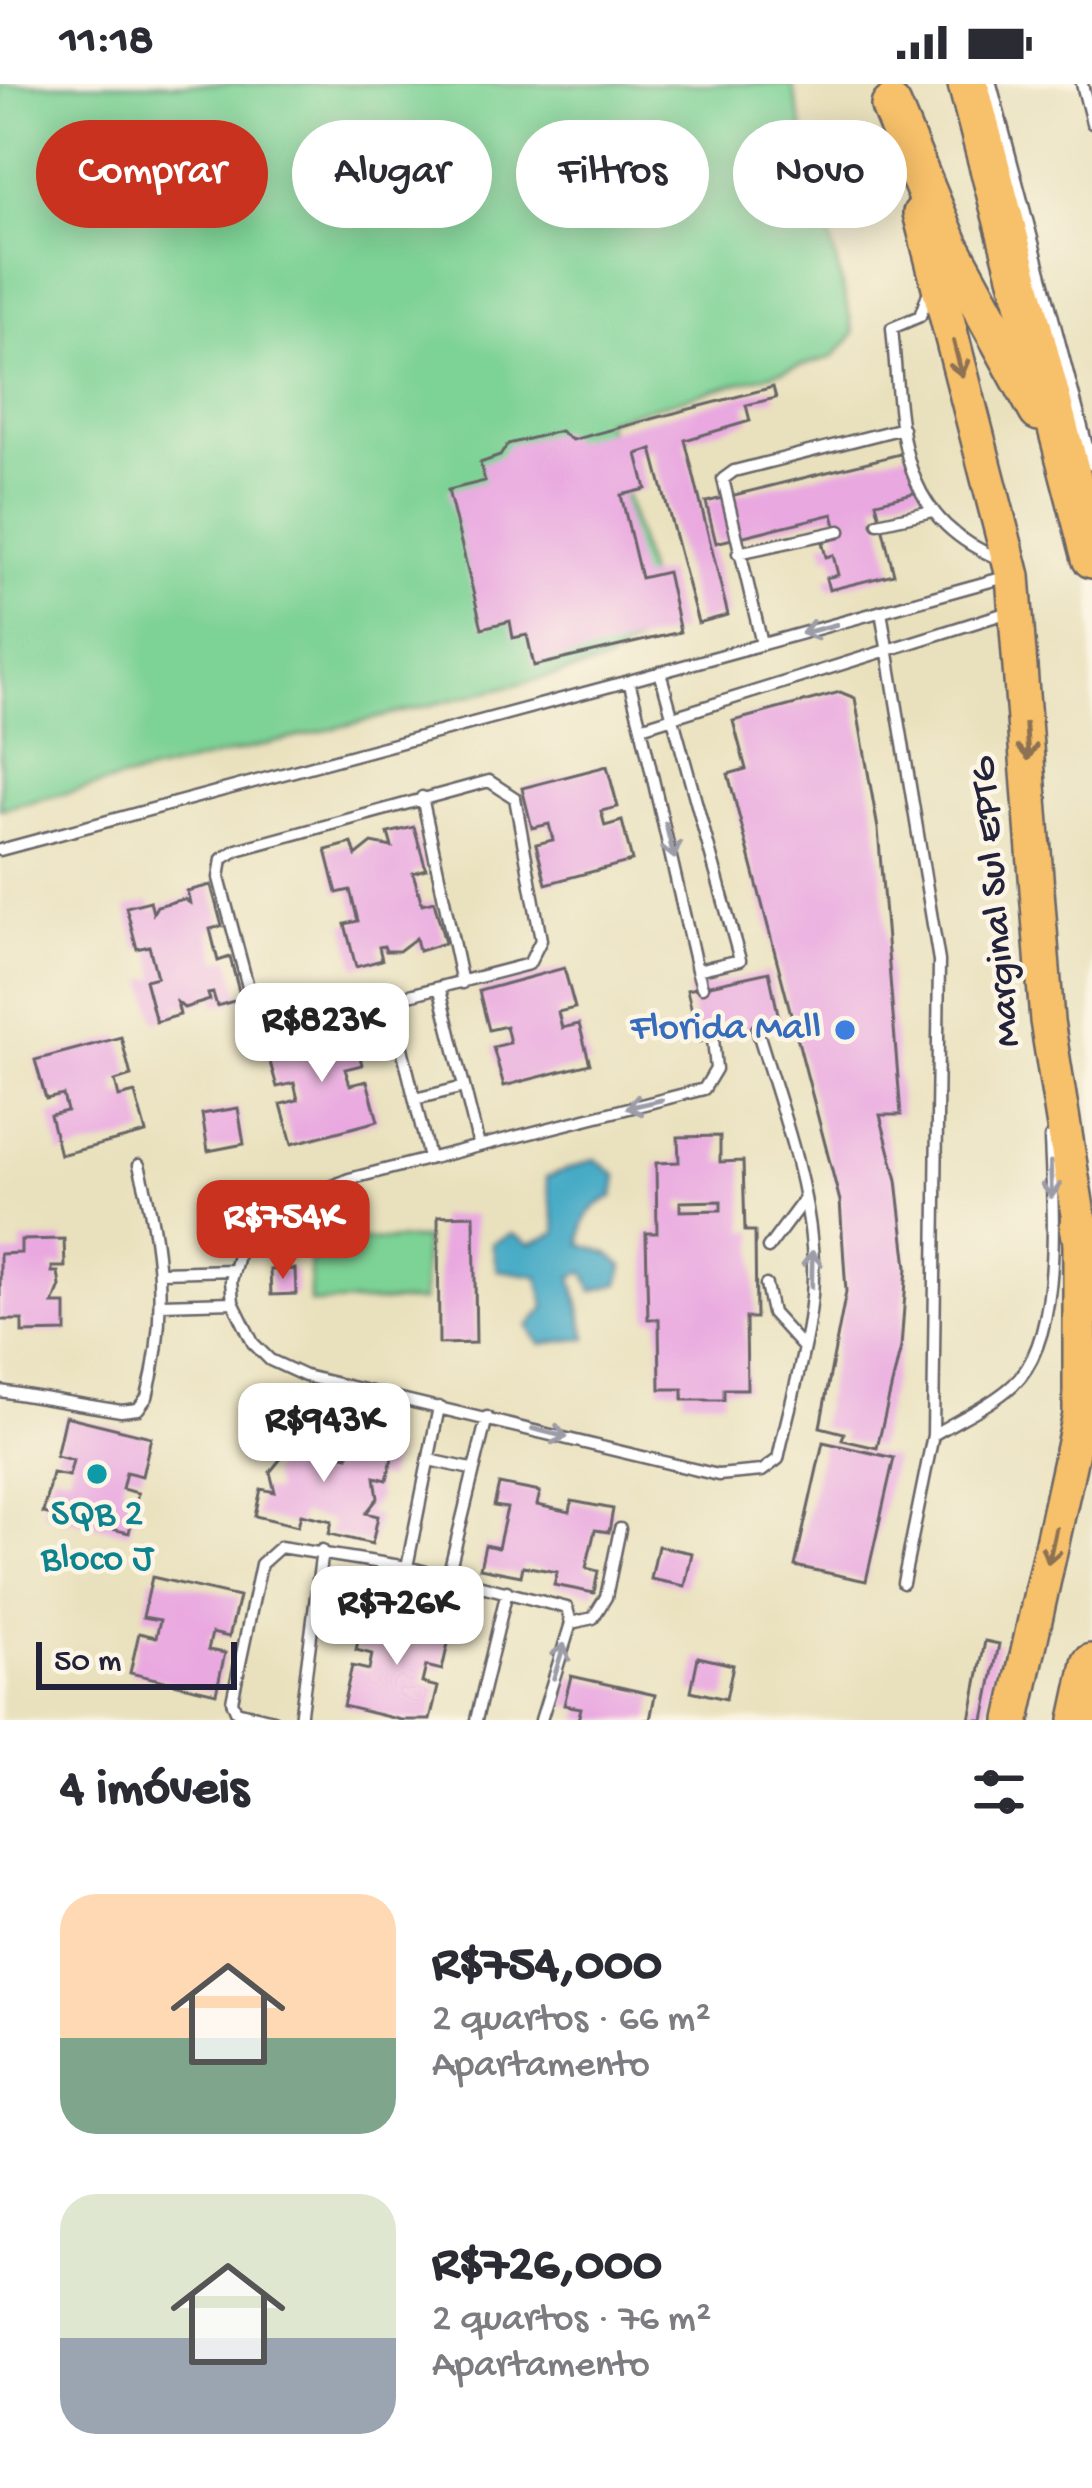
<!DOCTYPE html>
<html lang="pt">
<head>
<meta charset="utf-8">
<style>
  body { margin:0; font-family:"Gochi Hand",sans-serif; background:#f7f7f7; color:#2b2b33; height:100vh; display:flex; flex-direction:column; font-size:45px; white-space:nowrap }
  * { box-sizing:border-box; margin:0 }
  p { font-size:39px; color:#7c7c81 }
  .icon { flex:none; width:66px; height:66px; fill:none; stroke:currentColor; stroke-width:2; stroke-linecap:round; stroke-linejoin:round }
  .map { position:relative; height:1636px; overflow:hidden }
  .panel { display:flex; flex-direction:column; background:#fff; flex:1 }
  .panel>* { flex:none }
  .banner { position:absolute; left:36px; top:36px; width:1020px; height:108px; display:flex; gap:24px }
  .scale { position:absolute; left:36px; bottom:30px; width:201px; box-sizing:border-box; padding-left:12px; border:6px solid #22223b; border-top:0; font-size:33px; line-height:42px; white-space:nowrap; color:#22223b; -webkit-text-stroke:9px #fcf5e5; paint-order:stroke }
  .price { position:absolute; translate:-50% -102px; padding:0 27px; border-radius:24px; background:#fff; color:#222; font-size:39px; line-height:78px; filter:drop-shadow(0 3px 6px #0008) }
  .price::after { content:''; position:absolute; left:50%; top:72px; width:36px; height:27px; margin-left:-18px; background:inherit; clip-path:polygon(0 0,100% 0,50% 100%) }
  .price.active { background:#c8321e; color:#fff }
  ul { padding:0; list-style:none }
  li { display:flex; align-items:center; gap:36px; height:300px; padding:0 60px }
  li span { display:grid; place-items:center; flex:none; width:336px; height:240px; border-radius:36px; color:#555 }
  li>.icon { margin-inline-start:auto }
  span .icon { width:144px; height:144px; fill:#fffc; stroke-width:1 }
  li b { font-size:51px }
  h2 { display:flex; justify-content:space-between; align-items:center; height:144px; padding:0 60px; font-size:51px }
  .tag { padding:0 42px; border-radius:54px; background:#fff; box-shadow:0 6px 30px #0003; font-size:42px; line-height:108px }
  .tag.active { background:#c8321e; color:#fff }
  .status { display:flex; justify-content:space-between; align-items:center; height:84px; padding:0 60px; background:#fff; direction:ltr }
  .status svg { height:33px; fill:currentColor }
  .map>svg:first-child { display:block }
</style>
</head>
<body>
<div class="status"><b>11:18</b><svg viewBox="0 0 49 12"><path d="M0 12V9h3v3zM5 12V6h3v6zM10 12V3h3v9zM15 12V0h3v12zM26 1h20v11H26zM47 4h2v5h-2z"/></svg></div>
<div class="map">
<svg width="1092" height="1636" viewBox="0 0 1092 1636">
  <rect width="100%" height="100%" fill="#fcf5e5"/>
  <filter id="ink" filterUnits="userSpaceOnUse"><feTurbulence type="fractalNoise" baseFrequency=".00833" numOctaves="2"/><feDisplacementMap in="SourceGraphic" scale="24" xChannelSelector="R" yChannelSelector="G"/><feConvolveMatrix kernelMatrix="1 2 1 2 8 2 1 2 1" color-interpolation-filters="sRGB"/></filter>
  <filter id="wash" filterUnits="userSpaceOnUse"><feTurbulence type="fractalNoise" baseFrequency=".004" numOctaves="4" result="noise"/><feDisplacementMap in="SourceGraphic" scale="48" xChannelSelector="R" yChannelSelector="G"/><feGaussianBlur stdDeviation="2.7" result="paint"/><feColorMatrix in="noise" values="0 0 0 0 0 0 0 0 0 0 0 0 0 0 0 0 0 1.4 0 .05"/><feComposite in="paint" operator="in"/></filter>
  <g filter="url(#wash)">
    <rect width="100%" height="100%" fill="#e9e1bd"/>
    <path fill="#7dd295" stroke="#507a68" stroke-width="3" d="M0,0H792L854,250L833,273L605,336L661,540L605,579L0,725Z
      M424,1155L423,1217L310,1219V1157Z"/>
    <path fill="#46abc6" stroke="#346680" stroke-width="3" d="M595,1075L617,1092L614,1112C590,1122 582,1134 581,1160L608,1169L623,1182L619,1200L592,1207L585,1188L572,1192L587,1254L540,1260L528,1243L545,1224L538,1192L497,1186L492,1159L512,1150L530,1160L557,1149L546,1093Z"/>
    <g id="blocks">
      <path fill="#e9a9e0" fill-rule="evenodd" d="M773,303L776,314L746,321L750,337L685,356L728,531L698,539L652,365L637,370L646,405L621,411L641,494L667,488L680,548L534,582L527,551L513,554L510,537L482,544L448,406L485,397L480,379L500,372L508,360L560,347L572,356Z
        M912,367L922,407L876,418L894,490L829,506L826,494L838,491L833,471L826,473L822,458L839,454L833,430L716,459L706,418Z
        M840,608L855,614L878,745L901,1031H880L897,1096L907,1183L901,1263L877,1364L842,1356L844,1349L820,1343L846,1208L840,1117L728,690L746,685L733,637Z
        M607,682L618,723L601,727L605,742L622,737L632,777L546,800L536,760L553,756L549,740L532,744L522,704Z
        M414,743L426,785L413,789L422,820L434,817L445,859L419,867L416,854L399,867H386L384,862L379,863L382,876L356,883L345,840L358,837L350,806L337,809L326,766L352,759L356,772L372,759L392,763L388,749Z
        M211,801L222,842L210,845L218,877L230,873L241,915L217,922L213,909L208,910L210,916L184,924L177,918L180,931L156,938L145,896L157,893L149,862L137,865L126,823L150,817L153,829L157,822L184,815L190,819L187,807Z
        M564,884L575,924L558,928L562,944L579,940L590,980L504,1002L493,963L510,959L506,942L489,946L479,907Z
        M769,888L780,939L699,958L687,906Z
        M352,941L362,981L345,985L350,1001L367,997L378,1037L292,1060L281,1020L298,1016L294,999L277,1003L266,964Z
        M121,953L131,992L115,997L119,1013L135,1009L146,1049L60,1071L50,1031L67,1027L63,1011L46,1015L35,976Z
        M238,1024L244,1060L208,1067L202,1030Z
        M720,1052V1078L743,1077L745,1147H755L756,1234H746L747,1305H724V1316H683V1305H660L659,1235H648L646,1149H657L656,1079L679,1078L678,1053ZM721,1117V1126L680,1127V1118Z
        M474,1131L476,1259L439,1260L438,1132Z
        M64,1155L65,1183H52V1188H58L60,1202L53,1220H66V1248L22,1249V1236H0V1170L21,1169V1156Z
        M295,1185L296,1210L271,1211L270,1186Z
        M65,1332L151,1353L142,1392L126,1388L122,1405L138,1409L129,1449L43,1429L52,1389L69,1392L73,1376L56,1372Z
        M276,1342L319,1352L316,1365L348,1372L350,1359L393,1369L387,1396L375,1393L378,1414L366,1429L378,1432L372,1460L329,1450L332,1437L301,1430L298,1442L255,1432L261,1405L275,1408L270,1388L283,1372L269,1369Z
        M823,1358L894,1374L866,1497L795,1482Z
        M499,1400L540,1408L537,1421L570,1428L572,1417L613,1425L609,1448L595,1446L586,1484L598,1487L594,1509L554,1501L557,1488L523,1482L521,1492L480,1484L485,1461L498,1464L507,1424L494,1422Z
        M658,1462L692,1469L685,1502L651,1495Z
        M152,1493L239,1513L229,1553L212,1549L208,1566L225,1569L216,1609L130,1589L139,1549L156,1553L160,1536L143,1533Z
        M365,1526L451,1546L442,1586L426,1582L422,1599L438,1603L430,1636H401L343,1622L352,1582L369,1586L372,1570L356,1566Z
        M985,1557L999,1560L984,1636H970Z
        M698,1573L733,1581L726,1615L691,1607Z
        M571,1592L655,1611L650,1636H578L581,1624L564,1621Z"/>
    </g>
  </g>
  <g filter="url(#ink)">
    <use href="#blocks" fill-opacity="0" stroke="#686568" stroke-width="3"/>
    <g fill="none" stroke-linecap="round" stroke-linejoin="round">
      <g stroke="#686568" stroke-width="15">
        <path id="service" d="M991,0L1092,381
          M1082,0L1092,39
          M929,207L920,232L892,244C902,345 894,433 1002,476
          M878,439L928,428
          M738,469L840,447
          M881,527L939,877L933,1351L903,1499
          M1009,528L641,643L629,597L1009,492
          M762,560L723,395L734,387L903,344
          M641,643L697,886L740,876L660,588
          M489,697L515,714L541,856L529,880L282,944L267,943L256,933L219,794L222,775L237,766Z
          M422,713L462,899
          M0,766L629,597
          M697,886L702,903
          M440,906L479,1062
          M391,919L429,1074
          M713,955L716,985L704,1005L349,1095L270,1129L240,1164L231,1197L233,1218L253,1259L270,1276L305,1292L718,1391L762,1387L778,1375C792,1307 819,1232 812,1163C806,1089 778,1015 757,945
          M415,1015L464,1003
          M768,1164L803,1117
          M161,1188L233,1186
          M766,1201L772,1229L802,1262
          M161,1220L233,1218
          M0,1307L121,1327L138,1325L147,1313C168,1233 161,1159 139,1081
          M933,1351C959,1335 991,1321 1013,1301C1065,1253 1052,1118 1050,1054
          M429,1376L471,1385
          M407,1483L439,1323
          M448,1492L487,1333
          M571,1539L593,1534L606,1513L620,1445
          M273,1636L236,1627L232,1617L261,1480L280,1463L407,1483L567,1524L571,1539L541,1636
          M300,1636L322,1466
          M476,1636L507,1507"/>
      </g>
      <g stroke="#686568" stroke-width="38">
        <path id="primary" d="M920,129L1013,492L1047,937L1080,1143V1331L1013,1636"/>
      </g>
      <g stroke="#686568" stroke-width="44">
        <path id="motorway" d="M968,0L1092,474
          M891,22L949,162L1039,327
          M1080,1143L1092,1200
          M1080,1636L1092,1580"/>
      </g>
      <use href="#service" stroke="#fff" stroke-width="10"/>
      <use href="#primary" stroke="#f7c06b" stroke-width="33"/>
      <use href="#motorway" stroke="#f7c06b" stroke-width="39"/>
    </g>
    <defs><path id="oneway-shaft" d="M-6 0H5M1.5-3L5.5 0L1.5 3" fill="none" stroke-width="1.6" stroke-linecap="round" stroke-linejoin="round" transform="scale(3)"/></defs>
    <g stroke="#8c7153">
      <use href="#oneway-shaft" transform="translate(958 275) rotate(76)"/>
      <use href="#oneway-shaft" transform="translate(1027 658) rotate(86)"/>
      <use href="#oneway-shaft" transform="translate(1052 1462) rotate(102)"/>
    </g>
    <g stroke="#9c9ca7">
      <use href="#oneway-shaft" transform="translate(819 545) rotate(165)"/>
      <use href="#oneway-shaft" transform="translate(670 757) rotate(76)"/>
      <use href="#oneway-shaft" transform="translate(644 1020) rotate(167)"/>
      <use href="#oneway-shaft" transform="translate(1051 1096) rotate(88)"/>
      <use href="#oneway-shaft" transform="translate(812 1185) rotate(-89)"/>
      <use href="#oneway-shaft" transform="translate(550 1349) rotate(14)"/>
      <use href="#oneway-shaft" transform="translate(559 1577) rotate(-73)"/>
    </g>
  </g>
  <circle fill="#3f7fe0" stroke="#fcf5e5" stroke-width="4.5" cx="845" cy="946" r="12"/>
  <circle fill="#0f9aa8" stroke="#fcf5e5" stroke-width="4.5" cx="97" cy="1390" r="12"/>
  <g text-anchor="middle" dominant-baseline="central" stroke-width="9" stroke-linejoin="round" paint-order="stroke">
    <g font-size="39" fill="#22223b" stroke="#fcf5e5">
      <text transform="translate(998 818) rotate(-95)">Marginal Sul EPTG</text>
    </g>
    <g font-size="39" fill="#366cbe" stroke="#fcf5e5" text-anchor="end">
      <text x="821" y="946">Florida Mall</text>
    </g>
    <g font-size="39" fill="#0d838f" stroke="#fcf5e5">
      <text x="97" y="1432">SQB 2<tspan x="97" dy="45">Bloco J</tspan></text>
    </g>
  </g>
</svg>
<div class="scale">50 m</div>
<b class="price" style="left:322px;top:1001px">R$823K</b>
<b class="price active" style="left:283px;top:1198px">R$754K</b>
<b class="price" style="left:324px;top:1401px">R$943K</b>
<b class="price" style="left:397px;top:1584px">R$726K</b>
<div class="banner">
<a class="tag active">Comprar</a>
<a class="tag">Alugar</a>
<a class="tag">Filtros</a>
<a class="tag">Novo</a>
</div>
</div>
<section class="panel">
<h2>4 imóveis<svg class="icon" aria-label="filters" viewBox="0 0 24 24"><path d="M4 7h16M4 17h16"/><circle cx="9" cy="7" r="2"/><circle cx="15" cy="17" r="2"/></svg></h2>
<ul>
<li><span style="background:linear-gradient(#ffd9b3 60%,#7fa58c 0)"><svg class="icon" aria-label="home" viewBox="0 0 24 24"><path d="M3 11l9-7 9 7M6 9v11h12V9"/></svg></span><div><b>R$754,000</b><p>2 quartos · 66 m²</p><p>Apartamento</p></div></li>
<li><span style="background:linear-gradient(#dfe7d0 60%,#9aa5b1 0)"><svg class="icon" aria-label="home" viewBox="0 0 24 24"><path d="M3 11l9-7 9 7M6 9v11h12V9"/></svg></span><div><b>R$726,000</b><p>2 quartos · 76 m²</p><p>Apartamento</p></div></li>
</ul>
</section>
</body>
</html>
